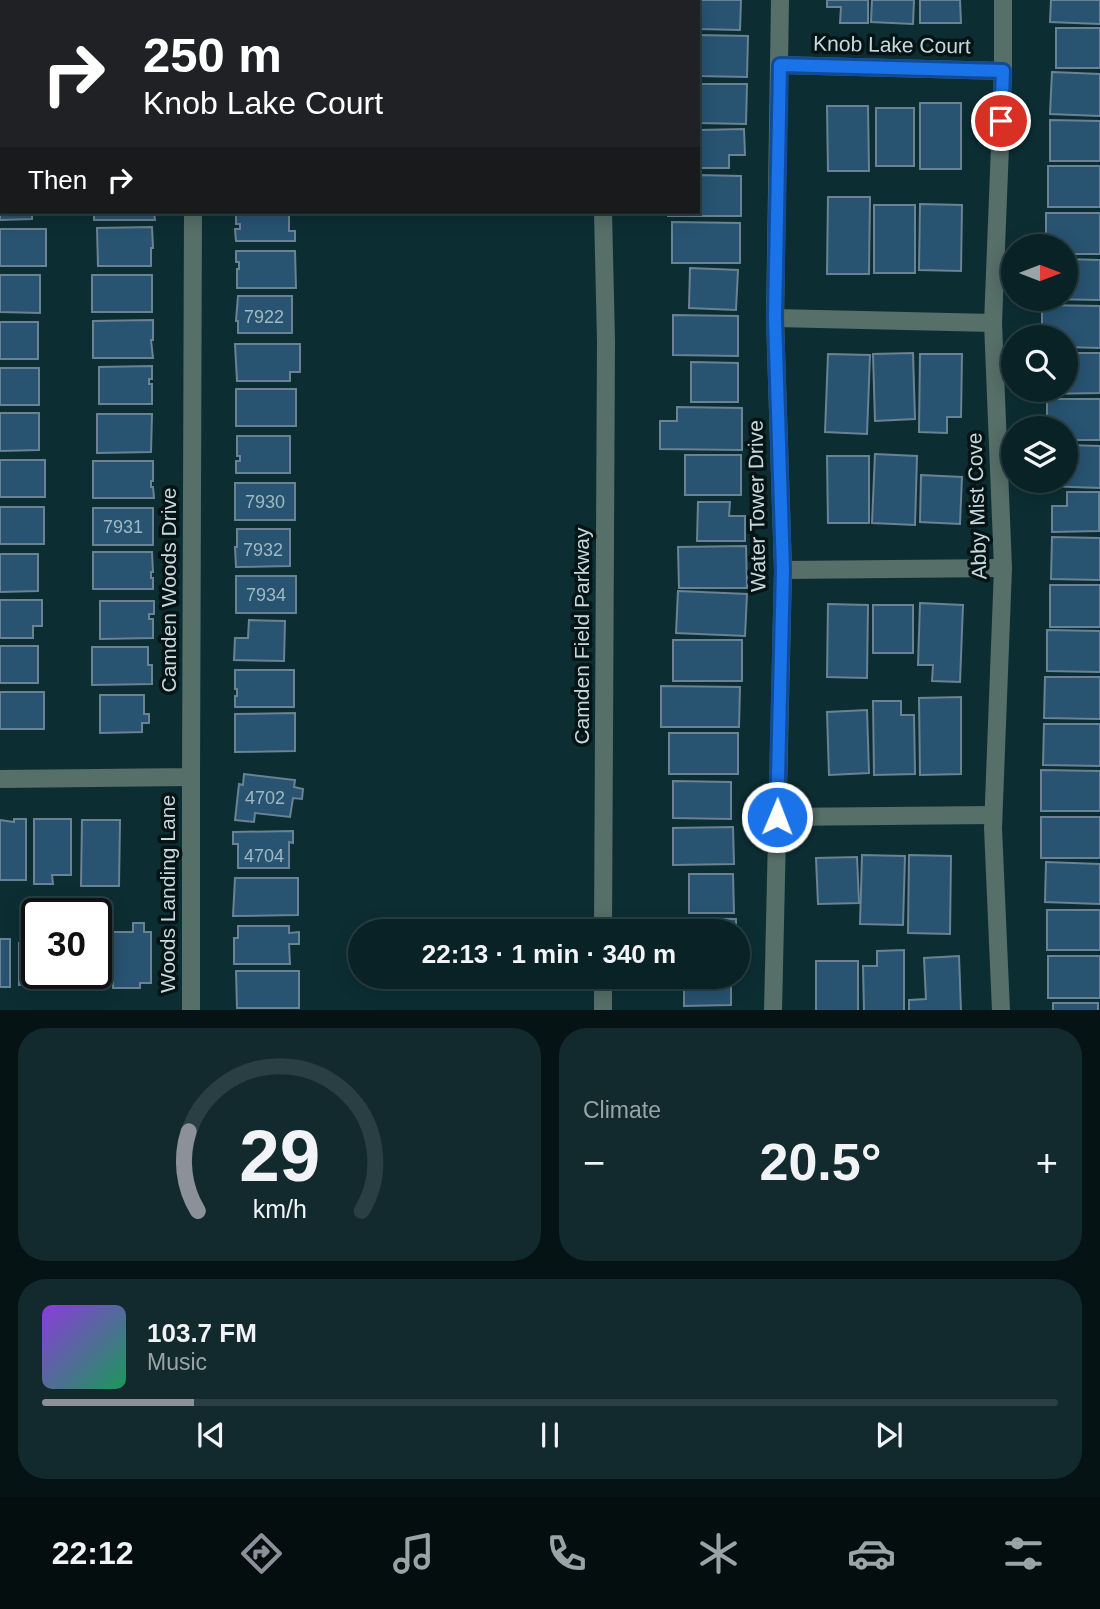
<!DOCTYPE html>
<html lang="en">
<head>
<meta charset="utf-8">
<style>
  :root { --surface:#092226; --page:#122a2e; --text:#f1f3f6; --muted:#99a4a7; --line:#293f43; --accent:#8c9099 }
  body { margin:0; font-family:Arial,sans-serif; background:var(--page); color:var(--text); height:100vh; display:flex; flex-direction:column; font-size:26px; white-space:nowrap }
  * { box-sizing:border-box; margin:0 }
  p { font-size:23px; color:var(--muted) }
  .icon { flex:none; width:38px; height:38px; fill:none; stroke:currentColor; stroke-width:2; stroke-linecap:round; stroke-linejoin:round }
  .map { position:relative; height:1010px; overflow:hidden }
  .side { display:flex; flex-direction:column; gap:18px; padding:18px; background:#051315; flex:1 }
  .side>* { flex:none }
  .top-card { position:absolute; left:0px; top:0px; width:700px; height:214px; box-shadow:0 4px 18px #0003,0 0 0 2px var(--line); background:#202124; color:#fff; overflow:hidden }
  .needle { width:46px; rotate:90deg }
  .buttons { position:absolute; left:1001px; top:234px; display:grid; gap:14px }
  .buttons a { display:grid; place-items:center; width:77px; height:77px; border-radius:50%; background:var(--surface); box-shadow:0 4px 18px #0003,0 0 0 2px var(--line); font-size:35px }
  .speed { position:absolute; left:21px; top:898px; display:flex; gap:14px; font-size:35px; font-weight:700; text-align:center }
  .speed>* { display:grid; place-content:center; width:91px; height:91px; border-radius:50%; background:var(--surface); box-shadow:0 4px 18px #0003,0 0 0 2px var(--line); line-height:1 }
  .speed .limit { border:4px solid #111; border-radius:10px; background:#fff; color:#111 }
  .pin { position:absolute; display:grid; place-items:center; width:60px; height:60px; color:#fff; margin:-30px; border:4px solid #fff; border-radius:50%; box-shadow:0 2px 7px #0007 }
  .me { position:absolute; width:77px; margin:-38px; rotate:1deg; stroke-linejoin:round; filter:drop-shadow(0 0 5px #0008) }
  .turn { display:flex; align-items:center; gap:24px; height:147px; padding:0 28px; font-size:32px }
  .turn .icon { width:91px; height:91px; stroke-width:2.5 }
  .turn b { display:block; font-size:49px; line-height:60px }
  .then { display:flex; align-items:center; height:66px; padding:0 28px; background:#0003; gap:14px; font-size:26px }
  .big { font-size:52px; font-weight:600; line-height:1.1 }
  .side .widget { flex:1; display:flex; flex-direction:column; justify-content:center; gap:10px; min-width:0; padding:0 24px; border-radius:28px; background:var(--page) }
  .side .dial { align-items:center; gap:0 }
  .dial svg { height:182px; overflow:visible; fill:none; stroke:var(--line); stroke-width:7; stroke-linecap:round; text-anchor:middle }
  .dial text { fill:var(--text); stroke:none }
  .song { display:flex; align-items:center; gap:21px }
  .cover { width:84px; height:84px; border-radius:10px; background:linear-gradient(135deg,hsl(270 70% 55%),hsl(150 70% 35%)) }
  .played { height:7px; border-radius:4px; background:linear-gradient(90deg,var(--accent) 15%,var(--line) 15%) }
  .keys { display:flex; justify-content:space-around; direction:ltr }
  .heat { display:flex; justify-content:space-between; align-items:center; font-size:38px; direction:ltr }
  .side .tiles { flex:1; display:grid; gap:18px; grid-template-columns:1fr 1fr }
  .widget:last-child { grid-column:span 2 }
  .trip { position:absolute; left:348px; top:919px; width:402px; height:70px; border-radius:35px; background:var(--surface); box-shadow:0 4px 18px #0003,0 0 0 2px var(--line); font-weight:600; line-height:70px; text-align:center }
  .tabs { display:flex; height:112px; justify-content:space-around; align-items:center; background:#040e0f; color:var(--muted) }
  .tabs .icon { width:49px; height:49px }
  .tabs .current { color:var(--accent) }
  .tabs b { font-size:32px; color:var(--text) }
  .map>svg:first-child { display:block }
  .building { fill:#285371; stroke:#6a8294; stroke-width:2 }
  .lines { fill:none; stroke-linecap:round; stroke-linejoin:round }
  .minor { stroke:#566f68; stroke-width:18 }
  .route-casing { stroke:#114b97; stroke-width:18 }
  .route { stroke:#1a73e8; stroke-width:12 }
  .labels { text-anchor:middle; stroke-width:7; stroke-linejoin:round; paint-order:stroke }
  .number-label { font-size:18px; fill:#9fb8c1 }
  .street-label { font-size:21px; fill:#c7d9dc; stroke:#061416 }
</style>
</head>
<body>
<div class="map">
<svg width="1100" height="1011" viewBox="0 0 1100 1011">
  <rect width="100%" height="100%" fill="#0c2e33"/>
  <g class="building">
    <path d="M682,0H741L740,30L698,29V2H682Z"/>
    <path d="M827,0H868V23H840L841,7H827Z"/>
    <path d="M872,0H914L913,24L871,22Z"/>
    <path d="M920,0H960L961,23H920Z"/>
    <path d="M1051,0H1100V24L1050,22Z"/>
    <rect x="1056" y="28" width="44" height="40"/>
    <path d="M698,35L748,36L747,77L698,76Z"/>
    <path d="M1052,72L1100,74V116L1050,114Z"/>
    <path d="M698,84H747L746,124L698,123Z"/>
    <rect x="920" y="103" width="41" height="66"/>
    <path d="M827,106H868L869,171H828Z"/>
    <rect x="876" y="108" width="38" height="58"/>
    <path d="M1050,120L1100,121V161H1050Z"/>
    <path d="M744,129L745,155H729V168H698V130Z"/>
    <rect x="1048" y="166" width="52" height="41"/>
    <path d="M698,175L741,176V216H668V212H698Z"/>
    <path d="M0,182H2V212H32V219L0,220Z"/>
    <path d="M828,197H870L869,274H827Z"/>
    <path d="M920,204L962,205L961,271L919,270Z"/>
    <rect x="874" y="205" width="41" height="68"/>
    <path d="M94,212H154L155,220H94Z"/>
    <path d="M236,212H289V231H295V241H236L235,229H240V224H236Z"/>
    <path d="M1046,213H1100V254H1066V247H1046Z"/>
    <path d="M672,222L740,223V263H672Z"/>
    <path d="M152,227L153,248H151V266H98L97,228Z"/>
    <rect x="0" y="229" width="46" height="37"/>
    <path d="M236,251H295L296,288H237V269H239V262H236Z"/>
    <path d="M1066,259L1100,260V300L1045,299H1066Z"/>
    <path d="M690,268L738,270L736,310L689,308Z"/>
    <path d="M0,275H40V313L0,312Z"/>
    <rect x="92" y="275" width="60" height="37"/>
    <path d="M238,296H292V333H238V321H236Z"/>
    <path d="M1042,305L1100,306V348L1066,347V338H1042Z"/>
    <path d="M673,315L738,316V356L673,355Z"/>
    <path d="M153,320V340H151L153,358H93V321Z"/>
    <rect x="0" y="322" width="38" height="37"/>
    <path d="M235,344H300V372H290V381H237Z"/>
    <path d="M913,353L915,419L875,421L873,354Z"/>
    <path d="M1066,353H1100V393L1044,394V390H1066Z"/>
    <path d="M828,354L870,355L867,434L825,432Z"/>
    <path d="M920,354H962L961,417H947V433L919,432Z"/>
    <path d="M691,362L738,363V402H691Z"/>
    <path d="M152,366V379H149V384H152V404H99V367Z"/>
    <rect x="0" y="368" width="39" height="37"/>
    <rect x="236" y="389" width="60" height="37"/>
    <path d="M1047,399H1100V440H1066V429H1047Z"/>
    <path d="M677,407L742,408V450L660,449V421H677Z"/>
    <path d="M0,413H39V450L0,451Z"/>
    <path d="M97,414H152L151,452L97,453Z"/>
    <path d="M237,436H290V473H236V461H240V456H237Z"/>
    <path d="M1066,445L1100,446V488L1045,486L1046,481H1066Z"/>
    <path d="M875,454L917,456L915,525L872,523Z"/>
    <rect x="685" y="455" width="56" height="40"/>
    <path d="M827,456H869V523H828Z"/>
    <rect x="0" y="460" width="45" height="37"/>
    <path d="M93,461H153V481H151V487H153L154,498H93Z"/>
    <path d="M921,475L962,477L960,524L920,522Z"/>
    <rect x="235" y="483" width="60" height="37"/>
    <path d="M1067,492H1099V531L1052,532V506H1067Z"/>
    <path d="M698,502H730L729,516H745V541H697Z"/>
    <rect x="0" y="507" width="44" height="37"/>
    <rect x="93" y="508" width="60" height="37"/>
    <path d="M237,529H290V566L236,567L235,547H237Z"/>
    <path d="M1052,537L1100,538V580L1051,579Z"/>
    <path d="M746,546L747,588H679L678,547Z"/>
    <path d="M93,552H152L153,572H151V578H153V589H93Z"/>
    <path d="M0,554H38V591L0,592Z"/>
    <rect x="236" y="576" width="60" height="37"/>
    <rect x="1050" y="585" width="50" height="42"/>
    <path d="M678,591L747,594L745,636L676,633Z"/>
    <path d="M0,600H42V626H33V638H0Z"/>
    <path d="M100,601H154V614H149V619H153V638L100,639Z"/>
    <path d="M920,603L963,605L960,682L932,681L933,665H918Z"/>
    <path d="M828,604L868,605L867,678L827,677Z"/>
    <rect x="873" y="605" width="40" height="48"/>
    <path d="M249,620L285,621L284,661L234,660L235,638H248Z"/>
    <path d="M1047,630L1100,631V672L1047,671Z"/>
    <rect x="673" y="640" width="69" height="41"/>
    <rect x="0" y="646" width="38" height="37"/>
    <path d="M92,647H148V665H152V684L92,685Z"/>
    <path d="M235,670H294V707H235V696H237V689H235Z"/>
    <path d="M1045,677H1100V719L1044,718Z"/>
    <path d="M661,686L740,687L739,727H661Z"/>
    <rect x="0" y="692" width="44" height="37"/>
    <path d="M100,695H144V714H149V723H142V732L100,733Z"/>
    <path d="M961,697V774L920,775L919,698Z"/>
    <path d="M873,701H901V715H914L915,774L874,775Z"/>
    <path d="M867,710L869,773L829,775L827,712Z"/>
    <path d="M295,713V751L235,752V714Z"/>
    <path d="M1044,724H1100V766L1043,765Z"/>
    <rect x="669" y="733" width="69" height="41"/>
    <path d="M1041,770L1100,771V811H1041Z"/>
    <path d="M244,774L295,780L294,787L303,789L302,799L293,798L290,817L255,813L254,822L235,820L239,784L243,785Z"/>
    <path d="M673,781L731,782V819L673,818Z"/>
    <rect x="1041" y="817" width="59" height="41"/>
    <path d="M14,819H26V880H0V820L14,822Z"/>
    <path d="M34,819H71V875H52L53,884H34Z"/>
    <path d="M82,820H120L119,886H81Z"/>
    <path d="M733,827L734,864L673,865V828Z"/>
    <path d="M293,831V843L289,842V868H238V844H233V832Z"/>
    <path d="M862,855L905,856L903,925L860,924Z"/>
    <path d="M909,855L951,856L950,934L908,933Z"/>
    <path d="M857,857L859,903L818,904L816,858Z"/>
    <path d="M1046,862L1100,864V904L1045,902Z"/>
    <path d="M689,874H733L734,913H689Z"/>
    <path d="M235,878H298V915L233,916Z"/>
    <rect x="1047" y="910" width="53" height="40"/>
    <path d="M667,918L736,919V931H667Z"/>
    <path d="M133,923H144V932H151V983H140V988H113V932H133Z"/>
    <path d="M238,926H289V933L299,932V944H289L290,964H234V938H238Z"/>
    <path d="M96,933H103L104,989H66V973H96Z"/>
    <rect x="0" y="939" width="10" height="48"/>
    <path d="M19,943H37V973H57V985H19Z"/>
    <path d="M904,950V1011H864L863,966H877V951Z"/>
    <path d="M959,956L961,1011H909V1000L926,999L924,958Z"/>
    <rect x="1048" y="956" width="52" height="42"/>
    <rect x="816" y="961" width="42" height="50"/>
    <path d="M236,971H299V1008H237Z"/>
    <path d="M684,976H731V1005L684,1006Z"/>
    <rect x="1053" y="1003" width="45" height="8"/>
  </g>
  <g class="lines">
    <g class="minor">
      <path d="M598,0V2"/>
      <path d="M620,2V0"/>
      <path d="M780,65L1003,71"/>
      <path d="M0,90H2"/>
      <path d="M775,318L993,323"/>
      <path d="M783,570L1003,568"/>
      <path d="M191,777V1011"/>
      <path d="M0,779L191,777L193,212"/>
      <path d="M777,817L993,815"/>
      <path d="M603,931L606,341L603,212"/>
      <path d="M603,1011V976"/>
      <path d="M773,1011L783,570L775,318L780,0"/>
      <path d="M1001,1011L993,828L1003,568L993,323L1003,71V0"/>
    </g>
  </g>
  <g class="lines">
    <defs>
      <path id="route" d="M777,817L783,570L775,318L780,65L1003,71L1001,121"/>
    </defs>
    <use href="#route" class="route-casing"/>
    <use href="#route" class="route"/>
  </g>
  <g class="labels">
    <g class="number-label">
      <text x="264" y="323">7922</text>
      <text x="265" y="508">7930</text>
      <text x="123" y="533">7931</text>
      <text x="263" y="556">7932</text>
      <text x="266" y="601">7934</text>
      <text x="265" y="804">4702</text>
      <text x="264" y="862">4704</text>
    </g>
    <g class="street-label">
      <text transform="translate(892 45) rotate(1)" y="7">Knob Lake Court</text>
      <text transform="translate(757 506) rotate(-91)" y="7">Water Tower Drive</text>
      <text transform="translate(977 506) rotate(-92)" y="7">Abby Mist Cove</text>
      <text transform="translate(169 590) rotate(-90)" y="7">Camden Woods Drive</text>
      <text transform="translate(582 636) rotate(-90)" y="7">Camden Field Parkway</text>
      <text transform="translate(168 894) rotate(-90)" y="7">Woods Landing Lane</text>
    </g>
  </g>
</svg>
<div class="buttons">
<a><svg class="needle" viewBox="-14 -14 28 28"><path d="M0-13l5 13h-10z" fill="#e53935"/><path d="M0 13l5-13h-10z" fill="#99a4a7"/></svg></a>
<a><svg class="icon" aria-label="search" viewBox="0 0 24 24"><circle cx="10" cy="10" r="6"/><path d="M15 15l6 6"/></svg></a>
<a><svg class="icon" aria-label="layers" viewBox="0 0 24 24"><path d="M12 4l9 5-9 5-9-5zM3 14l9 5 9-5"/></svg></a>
</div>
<div class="speed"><div class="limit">30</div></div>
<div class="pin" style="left:1001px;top:121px;background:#d93025"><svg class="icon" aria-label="arrive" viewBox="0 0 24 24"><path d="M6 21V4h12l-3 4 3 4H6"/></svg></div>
<svg class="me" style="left:777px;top:817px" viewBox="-20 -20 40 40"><circle r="17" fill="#1a73e8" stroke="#fff" stroke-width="3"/><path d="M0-11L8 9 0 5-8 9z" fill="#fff"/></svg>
<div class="trip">22:13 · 1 min · 340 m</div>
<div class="top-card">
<div class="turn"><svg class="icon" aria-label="right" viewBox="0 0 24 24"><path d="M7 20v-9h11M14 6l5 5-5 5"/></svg><div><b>250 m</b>Knob Lake Court</div></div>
<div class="then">Then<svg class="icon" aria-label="right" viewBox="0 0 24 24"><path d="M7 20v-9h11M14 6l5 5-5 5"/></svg></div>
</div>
</div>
<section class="side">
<div class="tiles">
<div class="widget dial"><svg viewBox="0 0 100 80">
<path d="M14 69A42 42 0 1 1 86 69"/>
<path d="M14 69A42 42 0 0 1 10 34" stroke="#8c9099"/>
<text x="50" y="56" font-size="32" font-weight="700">29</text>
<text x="50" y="72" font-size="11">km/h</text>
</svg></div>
<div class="widget"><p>Climate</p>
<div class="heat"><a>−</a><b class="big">20.5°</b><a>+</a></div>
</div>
<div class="widget">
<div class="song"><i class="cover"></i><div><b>103.7 FM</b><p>Music</p></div></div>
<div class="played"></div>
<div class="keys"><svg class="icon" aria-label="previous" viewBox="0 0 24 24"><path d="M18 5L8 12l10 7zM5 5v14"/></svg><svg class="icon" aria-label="pause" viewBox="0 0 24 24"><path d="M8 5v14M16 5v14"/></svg><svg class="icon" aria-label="next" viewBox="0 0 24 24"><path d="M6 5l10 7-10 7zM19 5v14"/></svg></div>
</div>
</div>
</section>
<nav class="tabs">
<b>22:12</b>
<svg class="icon current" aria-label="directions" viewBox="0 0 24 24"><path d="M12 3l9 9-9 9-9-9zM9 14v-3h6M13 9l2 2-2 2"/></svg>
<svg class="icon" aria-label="music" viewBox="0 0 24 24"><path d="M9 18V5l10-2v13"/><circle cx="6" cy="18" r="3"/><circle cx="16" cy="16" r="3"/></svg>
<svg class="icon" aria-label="phone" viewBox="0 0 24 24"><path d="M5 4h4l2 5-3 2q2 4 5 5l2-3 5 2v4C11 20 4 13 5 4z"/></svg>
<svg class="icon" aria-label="climate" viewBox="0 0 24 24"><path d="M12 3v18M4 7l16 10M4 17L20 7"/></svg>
<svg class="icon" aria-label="car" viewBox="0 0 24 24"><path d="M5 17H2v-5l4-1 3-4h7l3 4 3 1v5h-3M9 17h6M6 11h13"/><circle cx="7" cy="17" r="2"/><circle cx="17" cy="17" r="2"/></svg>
<svg class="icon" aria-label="filters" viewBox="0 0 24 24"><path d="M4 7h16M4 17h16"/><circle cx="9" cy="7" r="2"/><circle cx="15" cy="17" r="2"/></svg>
</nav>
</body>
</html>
